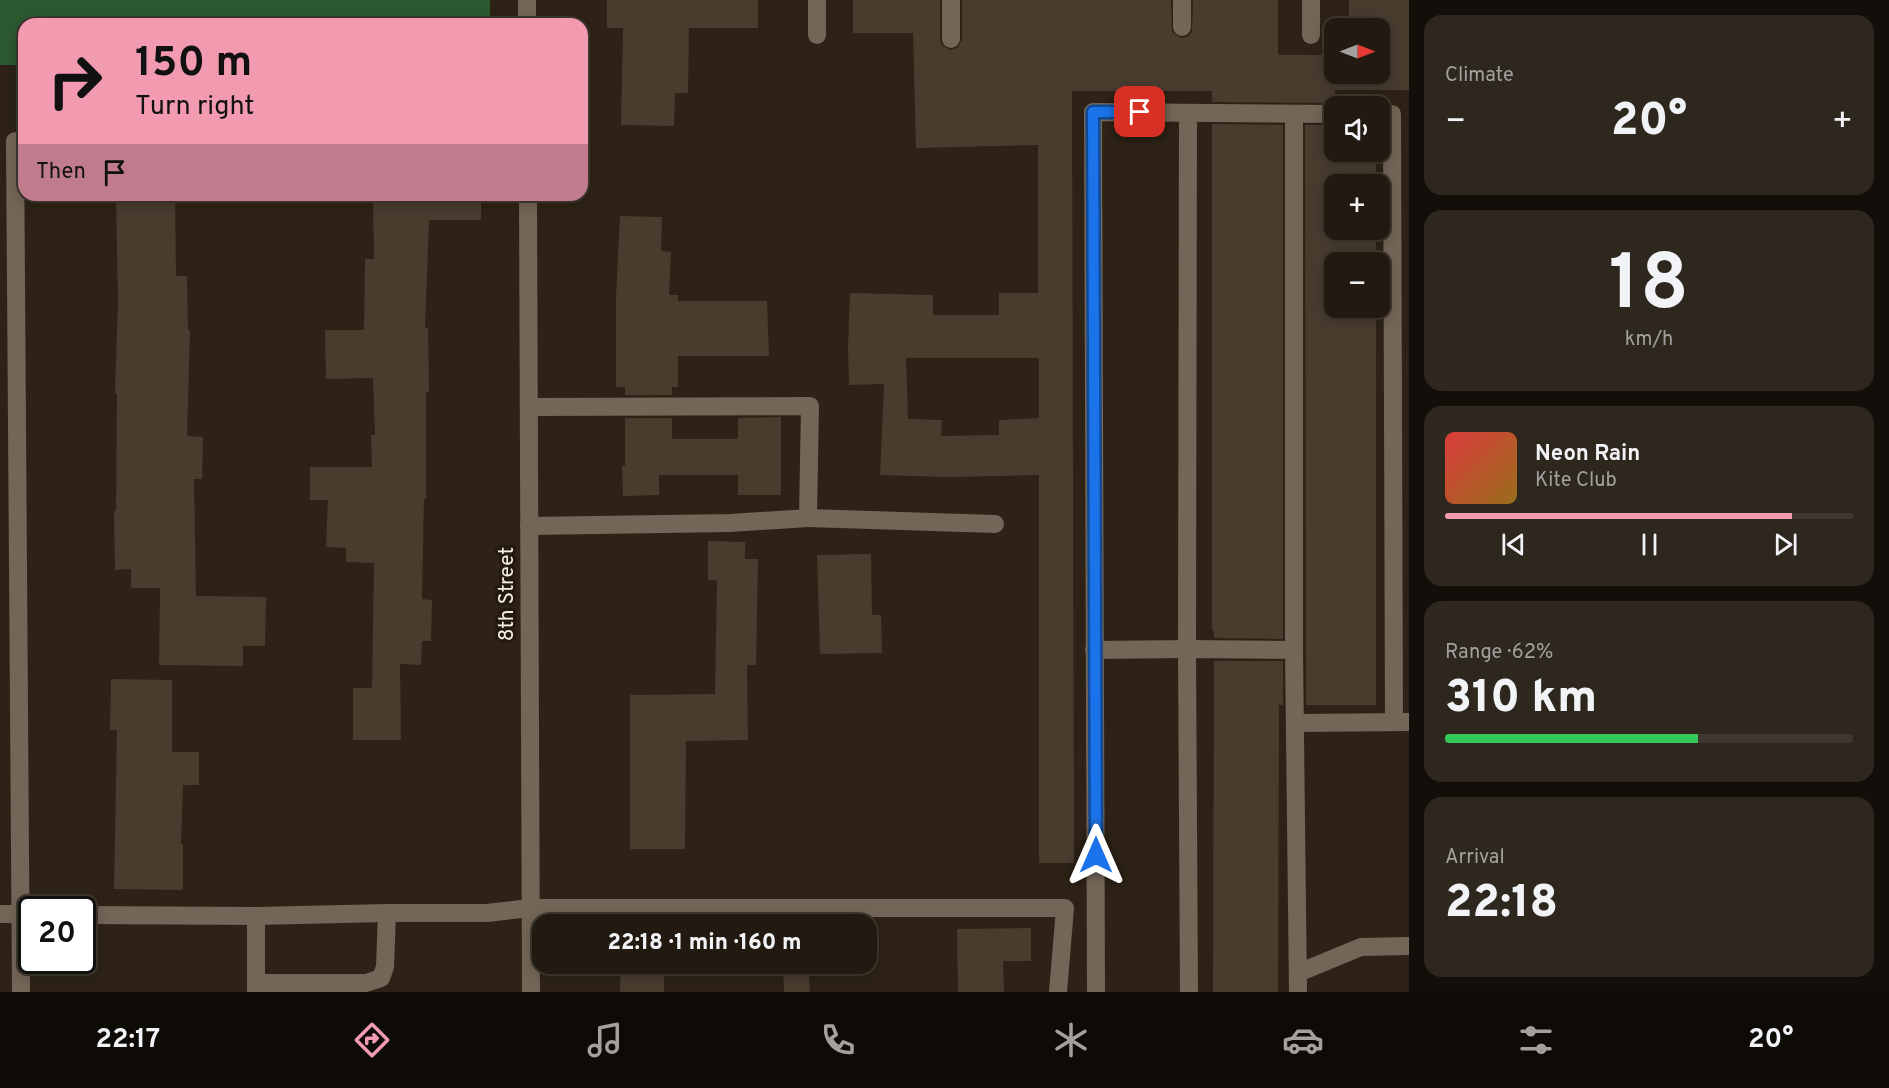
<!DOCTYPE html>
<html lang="en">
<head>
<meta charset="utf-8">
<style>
  :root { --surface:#221a10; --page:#2e271e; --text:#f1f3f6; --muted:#a2a19f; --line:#3f3830; --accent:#f19ab0 }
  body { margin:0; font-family:Overpass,sans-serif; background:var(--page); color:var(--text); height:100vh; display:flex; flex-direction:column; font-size:22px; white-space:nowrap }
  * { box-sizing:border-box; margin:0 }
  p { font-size:20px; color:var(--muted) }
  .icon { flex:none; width:33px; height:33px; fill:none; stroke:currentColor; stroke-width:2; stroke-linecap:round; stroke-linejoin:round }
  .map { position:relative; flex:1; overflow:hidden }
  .panel { display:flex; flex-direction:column; gap:15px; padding:15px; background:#130e09; width:480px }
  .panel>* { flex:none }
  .guide { position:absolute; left:18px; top:18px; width:570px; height:183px; border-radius:18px; box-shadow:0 3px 15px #0003,0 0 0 2px var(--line); background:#f19ab0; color:#111; overflow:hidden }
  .needle { width:39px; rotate:90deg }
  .tools { position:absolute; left:1324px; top:18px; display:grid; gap:12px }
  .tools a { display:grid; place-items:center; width:66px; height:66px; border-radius:12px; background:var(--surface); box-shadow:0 3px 15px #0003,0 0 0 2px var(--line); font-size:30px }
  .speed { position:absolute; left:18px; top:896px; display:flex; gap:12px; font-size:30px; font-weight:700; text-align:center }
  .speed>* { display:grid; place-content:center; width:78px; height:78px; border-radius:50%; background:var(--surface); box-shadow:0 3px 15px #0003,0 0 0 2px var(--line); line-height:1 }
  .speed .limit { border:3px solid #111; border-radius:9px; background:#fff; color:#111 }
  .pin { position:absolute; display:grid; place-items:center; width:51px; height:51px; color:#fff; margin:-26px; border-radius:12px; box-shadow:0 3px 9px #0006 }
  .me { position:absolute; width:66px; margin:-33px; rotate:0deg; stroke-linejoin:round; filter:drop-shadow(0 0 4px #0008) }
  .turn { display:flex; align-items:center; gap:21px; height:126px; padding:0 18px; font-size:27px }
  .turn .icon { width:78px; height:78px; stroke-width:2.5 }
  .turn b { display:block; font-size:42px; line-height:51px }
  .then { display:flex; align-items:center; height:57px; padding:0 18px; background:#0003; gap:12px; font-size:22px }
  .big { font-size:45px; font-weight:800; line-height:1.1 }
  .panel .widget { flex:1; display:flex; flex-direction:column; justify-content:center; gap:9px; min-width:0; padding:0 21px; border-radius:18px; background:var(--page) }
  .panel .dial { align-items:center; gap:0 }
  .dial b { font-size:78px; line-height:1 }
  .song { display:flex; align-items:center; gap:18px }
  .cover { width:72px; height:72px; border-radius:9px; background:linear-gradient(135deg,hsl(0 70% 55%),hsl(40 70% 35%)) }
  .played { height:6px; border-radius:3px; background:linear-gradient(90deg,var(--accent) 85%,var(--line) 85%) }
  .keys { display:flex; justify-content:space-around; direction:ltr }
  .heat { display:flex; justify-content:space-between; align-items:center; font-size:33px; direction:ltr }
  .charge { height:9px; border-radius:4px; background:linear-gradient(90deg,#34c759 62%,var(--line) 0) }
  .trip { position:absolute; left:532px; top:914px; width:345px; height:60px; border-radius:18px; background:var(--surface); box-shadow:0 3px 15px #0003,0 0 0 2px var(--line); font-weight:800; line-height:60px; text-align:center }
  .dock { display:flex; height:96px; justify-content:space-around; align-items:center; background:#0e0a06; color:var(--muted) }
  .dock .icon { width:42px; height:42px }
  .dock .selected { color:var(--accent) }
  .dock b { font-size:27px; color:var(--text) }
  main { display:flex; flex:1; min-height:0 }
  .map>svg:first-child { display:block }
  .green { fill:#2c5930 }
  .building { fill:#483c2f; fill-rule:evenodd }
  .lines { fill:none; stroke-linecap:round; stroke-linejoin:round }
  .minor { stroke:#736557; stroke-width:18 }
  .route-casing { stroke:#114b97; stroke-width:15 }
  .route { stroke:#1a73e8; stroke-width:10 }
  .labels { text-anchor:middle; stroke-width:6; stroke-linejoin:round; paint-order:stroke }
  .street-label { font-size:21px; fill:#f7efe7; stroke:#23180c }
</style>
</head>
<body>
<main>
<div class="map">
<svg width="1409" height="992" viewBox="0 0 1409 992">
  <rect width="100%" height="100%" fill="#2d2215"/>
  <path class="green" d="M0,0H490V24H24V65H0Z"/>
  <g class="building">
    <path d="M607,0H758V28H689L688,93H675L674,126L621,125L623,28H607Z"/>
    <path d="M853,0H940V40L942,45L950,50L957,48L962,40V0H1171L1172,32L1181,38L1187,37L1192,32L1193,0H1278V55H1335V74H1380V28H1349V0H1409V90H1335V103L1212,102V91H1072L1074,863H1039V475L948,477L880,475L884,384L849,385L848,346L850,293L933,295V315H999V293H1038V145L916,148L913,33H853ZM906,358H1039V418L999,420V435L941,436L942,420L908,419Z"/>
    <path d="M1212,124L1283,125V639L1214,638V631H1212Z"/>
    <path d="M1305,125H1335V152H1376V184H1335V230H1376V262H1335V308H1376V705H1306Z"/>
    <path d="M116,195H175L176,276H187L188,330H190L187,436L203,437L202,479H194L196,596L266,597L265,646H243V666L159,665L160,588H131V569L115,570L114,511H116L117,393H115L118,302Z"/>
    <path d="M373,195H481V220H429L425,328H428L429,392H426V499H424L422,599L432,600L431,641H422L421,665L400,664L401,740H353V688H372L374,563L346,562V548L326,547L328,500H310V467H372L371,435H375L373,378L326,379L325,330H364L365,259H374Z"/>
    <path d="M620,216L662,217L661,251L671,252L669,295H678V301H767L769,356H678V387H672V395H625V387H616V295Z"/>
    <path d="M781,417V495H738V475H659V495L623,496L622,466H625V418H672V439H738V418Z"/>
    <path d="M708,541L745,542V559H758L756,665H747L748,740L686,741L685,849H630V695L715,694L717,580H708Z"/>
    <path d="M871,554L872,615H881L882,653L820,654L817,555Z"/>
    <path d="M1214,661H1283V705H1279L1278,992H1213Z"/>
    <path d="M111,679L172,680V752H199V785H183L181,844H183V890L114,889L117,730H110Z"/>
    <path d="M1031,928V961H1003L1004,992H958L957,929Z"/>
    <path d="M621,963H664V992H620Z"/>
    <path d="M783,963H808L810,992H784Z"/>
  </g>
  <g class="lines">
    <g class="minor">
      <path d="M527,0V24"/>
      <path d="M817,0V35"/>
      <path d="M951,0V39"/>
      <path d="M1182,0V27"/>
      <path d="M1311,35V0"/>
      <path d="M1294,114V650"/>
      <path d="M1392,114L1394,722"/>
      <path d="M15,141L21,992"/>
      <path d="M528,195L531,992"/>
      <path d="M529,407L810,406L808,518L730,523L529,526"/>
      <path d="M808,518L995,524"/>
      <path d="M1094,650L1187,649L1188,113"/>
      <path d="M1296,723L1409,722"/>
      <path d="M0,914H31"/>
      <path d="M82,915L256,916L387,913H487L530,908H1065L1058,992"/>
      <path d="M256,916V983"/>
      <path d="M1298,973L1361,947L1409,946"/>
      <path d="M256,992V983H366L381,978L385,967L387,913"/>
      <path d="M1096,992L1093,112L1335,114"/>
      <path d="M1189,992L1187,649L1294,650L1298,992"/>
    </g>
  </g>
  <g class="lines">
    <defs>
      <path id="route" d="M1096,855L1093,112H1140"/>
    </defs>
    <use href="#route" class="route-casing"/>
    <use href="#route" class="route"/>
  </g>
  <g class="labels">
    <g class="street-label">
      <text transform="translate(506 594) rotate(-90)" y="7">8th Street</text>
    </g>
  </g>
</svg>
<div class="tools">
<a><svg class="needle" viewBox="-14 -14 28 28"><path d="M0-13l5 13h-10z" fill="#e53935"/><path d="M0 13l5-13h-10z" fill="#a2a19f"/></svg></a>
<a><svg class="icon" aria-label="sound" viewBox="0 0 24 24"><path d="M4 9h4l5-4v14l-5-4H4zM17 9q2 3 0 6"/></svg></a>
<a>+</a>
<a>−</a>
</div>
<div class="speed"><div class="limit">20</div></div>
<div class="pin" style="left:1140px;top:112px;background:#d93025"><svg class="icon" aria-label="arrive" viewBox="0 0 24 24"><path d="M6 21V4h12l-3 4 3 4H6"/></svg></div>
<svg class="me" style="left:1096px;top:855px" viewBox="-20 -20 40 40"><path d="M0-17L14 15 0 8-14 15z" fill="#1a73e8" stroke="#fff" stroke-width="4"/></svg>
<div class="trip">22:18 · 1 min · 160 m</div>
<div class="guide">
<div class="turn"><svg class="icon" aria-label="right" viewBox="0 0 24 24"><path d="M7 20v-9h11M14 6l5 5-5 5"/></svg><div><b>150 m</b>Turn right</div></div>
<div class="then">Then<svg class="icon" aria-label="arrive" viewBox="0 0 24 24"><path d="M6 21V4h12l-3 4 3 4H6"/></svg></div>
</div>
</div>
<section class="panel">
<div class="widget"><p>Climate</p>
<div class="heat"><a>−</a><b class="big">20°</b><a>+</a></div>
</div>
<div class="widget dial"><b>18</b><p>km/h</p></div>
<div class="widget">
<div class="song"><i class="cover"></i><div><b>Neon Rain</b><p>Kite Club</p></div></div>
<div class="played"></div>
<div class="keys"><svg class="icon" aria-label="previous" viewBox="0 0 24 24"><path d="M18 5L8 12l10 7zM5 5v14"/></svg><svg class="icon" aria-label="pause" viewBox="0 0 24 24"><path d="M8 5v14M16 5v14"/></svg><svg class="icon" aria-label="next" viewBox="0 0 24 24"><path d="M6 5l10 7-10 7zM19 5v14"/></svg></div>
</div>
<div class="widget"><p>Range · 62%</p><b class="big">310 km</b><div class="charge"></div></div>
<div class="widget"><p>Arrival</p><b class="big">22:18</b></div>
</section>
</main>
<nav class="dock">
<b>22:17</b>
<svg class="icon selected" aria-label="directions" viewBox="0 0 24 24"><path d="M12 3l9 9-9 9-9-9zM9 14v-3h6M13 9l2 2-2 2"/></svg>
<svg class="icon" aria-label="music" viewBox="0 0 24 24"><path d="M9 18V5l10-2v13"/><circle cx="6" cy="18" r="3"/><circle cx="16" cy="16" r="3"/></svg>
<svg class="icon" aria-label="phone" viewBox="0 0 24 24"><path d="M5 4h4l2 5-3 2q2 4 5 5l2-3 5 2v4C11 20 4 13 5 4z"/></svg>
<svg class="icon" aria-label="climate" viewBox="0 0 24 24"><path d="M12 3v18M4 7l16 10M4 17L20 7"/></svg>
<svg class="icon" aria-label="car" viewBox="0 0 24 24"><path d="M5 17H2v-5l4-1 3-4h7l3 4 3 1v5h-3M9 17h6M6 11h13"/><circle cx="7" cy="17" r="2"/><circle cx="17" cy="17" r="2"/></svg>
<svg class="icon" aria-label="filters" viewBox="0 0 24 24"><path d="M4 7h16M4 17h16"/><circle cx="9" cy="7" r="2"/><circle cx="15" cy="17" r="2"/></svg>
<b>20°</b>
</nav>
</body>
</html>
